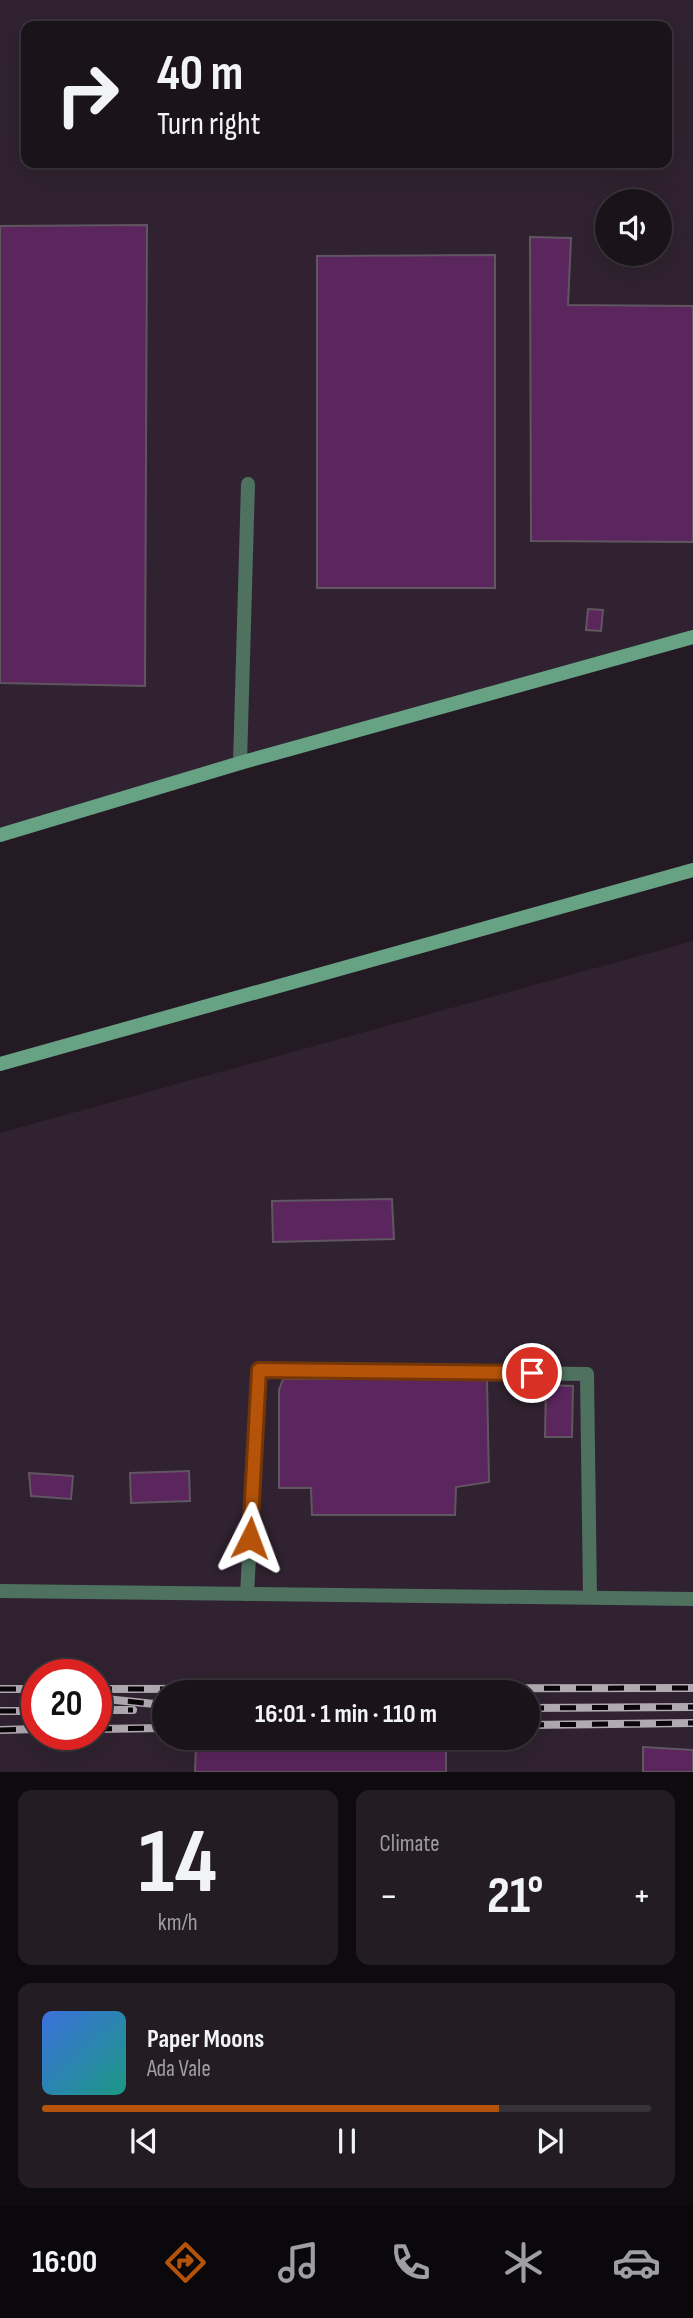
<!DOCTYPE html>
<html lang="en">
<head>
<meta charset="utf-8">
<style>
  :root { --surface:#1a141a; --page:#231d23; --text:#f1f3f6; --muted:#9f9ea2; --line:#383339; --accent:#b45309 }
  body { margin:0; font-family:"Sofia Sans Condensed",sans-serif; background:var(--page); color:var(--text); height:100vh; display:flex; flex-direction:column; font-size:26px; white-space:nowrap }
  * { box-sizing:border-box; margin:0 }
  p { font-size:23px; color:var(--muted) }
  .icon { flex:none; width:38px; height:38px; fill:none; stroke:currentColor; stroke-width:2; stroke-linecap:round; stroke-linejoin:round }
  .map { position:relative; height:1772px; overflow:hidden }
  .side { display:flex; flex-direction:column; gap:18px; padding:18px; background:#0e0b0e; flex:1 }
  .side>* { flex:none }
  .top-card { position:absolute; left:21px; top:21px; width:651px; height:147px; border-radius:14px; box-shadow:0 7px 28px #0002,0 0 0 2px var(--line); background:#1a141a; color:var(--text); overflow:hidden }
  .buttons { position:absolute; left:595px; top:189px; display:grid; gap:14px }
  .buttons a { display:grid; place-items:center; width:77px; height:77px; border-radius:50%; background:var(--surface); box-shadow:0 7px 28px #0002,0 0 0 2px var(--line); font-size:35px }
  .speed { position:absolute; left:21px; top:1659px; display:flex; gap:14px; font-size:35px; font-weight:700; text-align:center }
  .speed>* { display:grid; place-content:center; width:91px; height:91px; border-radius:50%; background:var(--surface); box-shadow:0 7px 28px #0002,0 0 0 2px var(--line); line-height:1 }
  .speed .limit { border:10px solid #d22; background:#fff; color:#111 }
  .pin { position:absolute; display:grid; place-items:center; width:60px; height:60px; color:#fff; margin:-30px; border:4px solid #fff; border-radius:50%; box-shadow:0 2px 7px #0007 }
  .me { position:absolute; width:77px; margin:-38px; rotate:3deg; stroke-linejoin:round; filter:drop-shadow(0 0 5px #0008) }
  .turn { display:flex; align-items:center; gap:24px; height:147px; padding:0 21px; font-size:32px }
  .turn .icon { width:91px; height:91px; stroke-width:2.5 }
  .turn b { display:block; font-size:49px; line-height:60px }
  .big { font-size:52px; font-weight:700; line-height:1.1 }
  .side .widget { flex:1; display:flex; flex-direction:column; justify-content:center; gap:10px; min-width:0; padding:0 24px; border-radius:14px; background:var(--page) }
  .side .dial { align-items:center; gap:0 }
  .dial b { font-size:91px; line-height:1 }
  .song { display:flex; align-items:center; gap:21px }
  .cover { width:84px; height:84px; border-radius:10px; background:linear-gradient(135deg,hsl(220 70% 55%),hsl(170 70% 35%)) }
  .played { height:7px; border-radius:4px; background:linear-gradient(90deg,var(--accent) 75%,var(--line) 75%) }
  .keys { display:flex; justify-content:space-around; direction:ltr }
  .heat { display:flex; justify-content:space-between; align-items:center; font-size:38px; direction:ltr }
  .side .tiles { flex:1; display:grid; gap:18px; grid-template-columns:1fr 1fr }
  .widget:last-child { grid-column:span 2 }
  .trip { position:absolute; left:152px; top:1680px; width:388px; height:70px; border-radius:35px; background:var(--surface); box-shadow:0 7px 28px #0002,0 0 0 2px var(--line); font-weight:700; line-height:70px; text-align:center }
  .menu { display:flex; height:112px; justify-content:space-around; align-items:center; background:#0a080a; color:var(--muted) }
  .menu .icon { width:49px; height:49px }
  .menu .active { color:var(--accent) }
  .menu b { font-size:32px; color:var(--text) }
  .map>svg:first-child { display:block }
  .built { fill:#302230; fill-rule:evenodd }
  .building { fill:#5b255e; stroke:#605660; stroke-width:2 }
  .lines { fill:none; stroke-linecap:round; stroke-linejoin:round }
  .lane { stroke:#4e725f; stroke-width:14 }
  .secondary { stroke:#68a285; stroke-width:14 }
  .rail-casing { stroke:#b2aab2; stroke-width:8 }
  .rail { stroke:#0a060a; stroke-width:5; stroke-dasharray:16; stroke-linecap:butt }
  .route-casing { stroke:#753606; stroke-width:18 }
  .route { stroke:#b45309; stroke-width:12 }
</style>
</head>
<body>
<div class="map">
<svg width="693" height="1772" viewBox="0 0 693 1772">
  <rect width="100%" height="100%" fill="#231a23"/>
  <g class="built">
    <path d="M0,0H693V637L0,830ZM26,26H667V163H26ZM607,201H660V254H607Z"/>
    <path d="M693,941V1772H0V1133ZM37,1675H96V1734H37ZM164,1692H528V1738H164Z"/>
  </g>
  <g class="building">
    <path d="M147,225L145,686L0,683V226Z"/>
    <path d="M530,237L571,238L568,305L693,306V542L531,541Z"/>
    <path d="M495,255V588H317V256Z"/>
    <path d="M588,609L603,610L601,631L586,630Z"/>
    <path d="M392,1199L394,1239L273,1242L272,1201Z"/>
    <path d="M283,1379H487L489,1482L456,1487L455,1515H312L311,1488H279V1390Z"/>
    <path d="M546,1385L573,1386L572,1437H545Z"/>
    <path d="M189,1471L190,1501L131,1503L130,1473Z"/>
    <path d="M29,1473L73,1476L71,1499L31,1496Z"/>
    <path d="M196,1744L446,1745V1772H195Z"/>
    <path d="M643,1747L693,1750V1772H643Z"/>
  </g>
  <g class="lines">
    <g class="lane">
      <path d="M240,763L248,484"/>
      <path d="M0,1591L693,1599"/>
      <path d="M247,1594L259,1370L587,1374L590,1597"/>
    </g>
    <g class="secondary">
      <path d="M0,835L240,763L693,637"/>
      <path d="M0,1064L693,870"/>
    </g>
    <defs>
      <g id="rail">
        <path d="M0,1689H37"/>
        <path d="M96,1689L693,1688"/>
        <path d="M96,1698L164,1705"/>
        <path d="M528,1708L693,1707"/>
        <path d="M96,1710H133"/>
        <path d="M0,1711H37"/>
        <path d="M528,1725L693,1723"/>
        <path d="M96,1729L164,1728"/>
        <path d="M0,1730L37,1729"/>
      </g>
    </defs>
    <use href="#rail" class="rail-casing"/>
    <use href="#rail" class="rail"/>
  </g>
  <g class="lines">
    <defs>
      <path id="route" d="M250,1538L259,1370L532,1373"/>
    </defs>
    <use href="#route" class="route-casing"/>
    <use href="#route" class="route"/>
  </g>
</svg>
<div class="buttons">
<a><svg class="icon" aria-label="sound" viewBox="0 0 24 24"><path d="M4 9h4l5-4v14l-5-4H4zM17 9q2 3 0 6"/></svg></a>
</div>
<div class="speed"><div class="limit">20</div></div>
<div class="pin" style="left:532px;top:1373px;background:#d93025"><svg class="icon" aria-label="arrive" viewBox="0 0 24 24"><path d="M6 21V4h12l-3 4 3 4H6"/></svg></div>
<svg class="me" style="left:250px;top:1538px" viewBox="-20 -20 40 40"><path d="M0-17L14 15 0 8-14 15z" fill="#b45309" stroke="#fff" stroke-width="4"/></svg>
<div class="trip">16:01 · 1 min · 110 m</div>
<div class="top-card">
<div class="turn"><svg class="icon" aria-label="right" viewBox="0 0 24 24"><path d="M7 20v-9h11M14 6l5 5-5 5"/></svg><div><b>40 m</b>Turn right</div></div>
</div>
</div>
<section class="side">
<div class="tiles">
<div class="widget dial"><b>14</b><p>km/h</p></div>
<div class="widget"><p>Climate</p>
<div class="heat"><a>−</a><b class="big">21°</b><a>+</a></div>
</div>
<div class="widget">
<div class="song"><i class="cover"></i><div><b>Paper Moons</b><p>Ada Vale</p></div></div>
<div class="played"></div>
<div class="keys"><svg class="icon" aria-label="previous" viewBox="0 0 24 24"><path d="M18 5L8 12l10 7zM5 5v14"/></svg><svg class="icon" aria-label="pause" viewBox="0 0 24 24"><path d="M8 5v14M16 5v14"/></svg><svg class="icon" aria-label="next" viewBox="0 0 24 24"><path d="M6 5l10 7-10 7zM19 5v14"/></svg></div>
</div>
</div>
</section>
<nav class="menu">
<b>16:00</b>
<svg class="icon active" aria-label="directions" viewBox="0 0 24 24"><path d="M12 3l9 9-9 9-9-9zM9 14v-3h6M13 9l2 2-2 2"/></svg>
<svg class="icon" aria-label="music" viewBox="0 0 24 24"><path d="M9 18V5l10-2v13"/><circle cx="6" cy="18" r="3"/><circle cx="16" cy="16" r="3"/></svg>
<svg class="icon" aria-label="phone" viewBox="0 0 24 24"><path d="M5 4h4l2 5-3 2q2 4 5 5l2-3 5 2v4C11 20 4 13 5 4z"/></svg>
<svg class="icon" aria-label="climate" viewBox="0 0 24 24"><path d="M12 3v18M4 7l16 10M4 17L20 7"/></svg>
<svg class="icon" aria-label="car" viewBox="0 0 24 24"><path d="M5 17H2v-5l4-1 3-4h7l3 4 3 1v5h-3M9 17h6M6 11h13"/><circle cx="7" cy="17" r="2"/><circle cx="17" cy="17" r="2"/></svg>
</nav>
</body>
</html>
